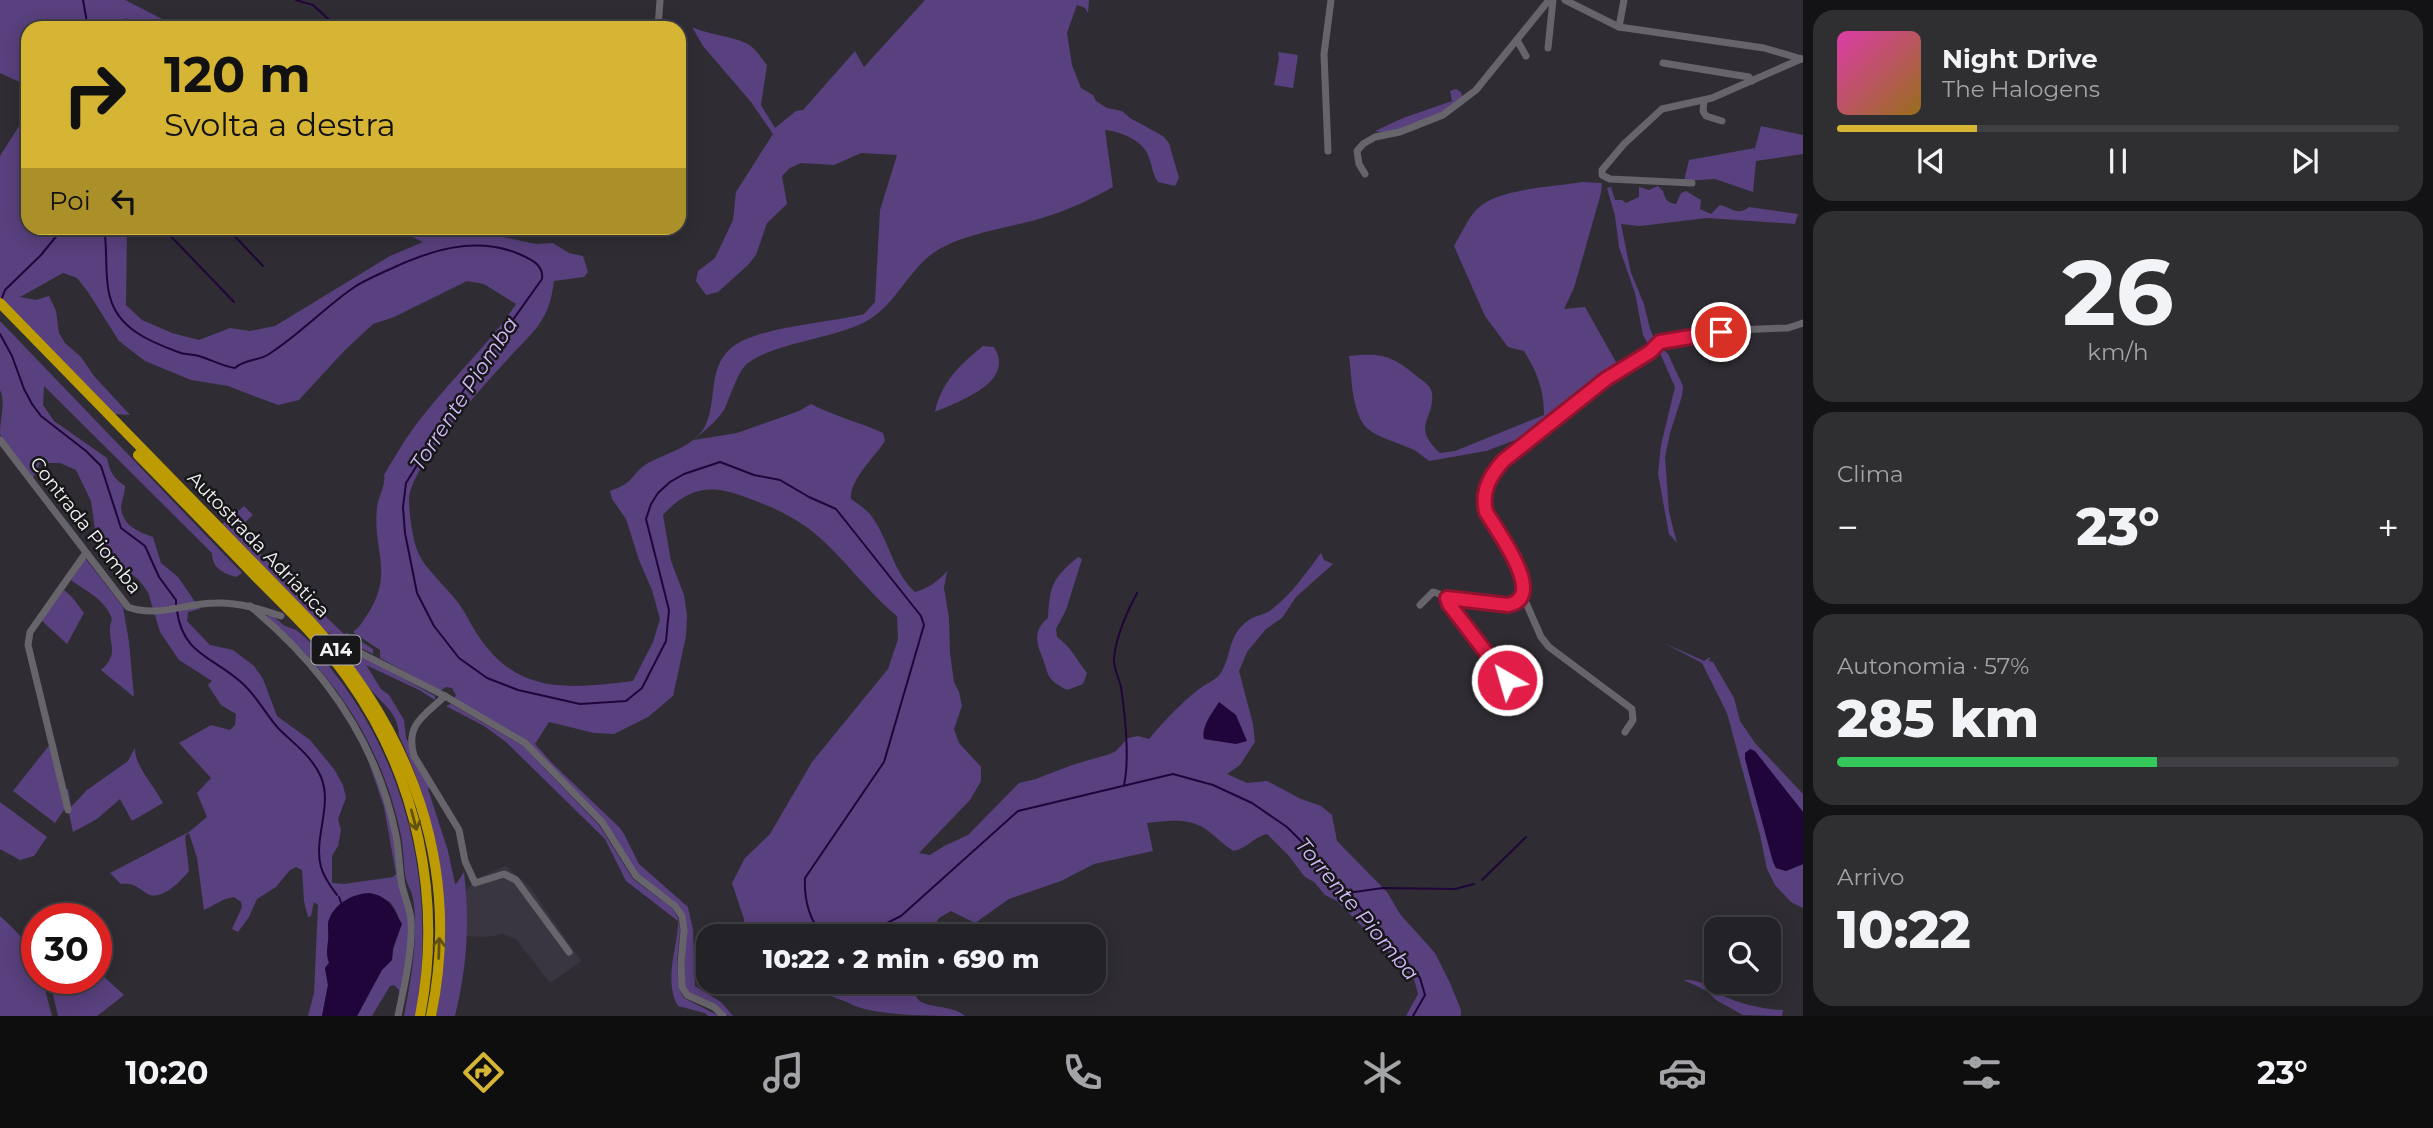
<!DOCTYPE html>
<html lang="it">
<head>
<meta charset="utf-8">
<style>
  :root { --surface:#232226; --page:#2f2f32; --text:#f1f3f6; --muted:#a3a4a7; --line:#403f43; --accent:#d6b534 }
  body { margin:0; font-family:Montserrat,sans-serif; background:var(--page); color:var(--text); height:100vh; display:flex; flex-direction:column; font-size:26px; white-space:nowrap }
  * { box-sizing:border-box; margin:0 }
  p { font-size:23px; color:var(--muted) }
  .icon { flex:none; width:38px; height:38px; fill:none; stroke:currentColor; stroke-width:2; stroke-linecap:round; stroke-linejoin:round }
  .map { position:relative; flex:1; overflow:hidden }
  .sheet { display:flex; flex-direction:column; gap:10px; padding:10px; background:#131315; width:630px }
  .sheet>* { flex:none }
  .top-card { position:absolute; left:21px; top:21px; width:665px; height:214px; border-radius:21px; box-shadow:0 4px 18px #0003,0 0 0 2px var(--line); background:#d6b534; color:#111; overflow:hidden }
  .buttons { position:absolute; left:1704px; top:917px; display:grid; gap:14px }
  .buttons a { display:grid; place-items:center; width:77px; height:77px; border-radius:14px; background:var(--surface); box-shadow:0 4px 18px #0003,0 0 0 2px var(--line); font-size:35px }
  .speed { position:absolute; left:21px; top:903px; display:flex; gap:14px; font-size:35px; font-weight:700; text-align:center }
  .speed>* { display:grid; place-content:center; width:91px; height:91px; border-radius:50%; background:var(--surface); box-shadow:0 4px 18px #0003,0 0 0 2px var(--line); line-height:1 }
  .speed .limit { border:10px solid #d22; background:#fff; color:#111 }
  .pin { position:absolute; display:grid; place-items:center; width:60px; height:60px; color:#fff; margin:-30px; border:4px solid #fff; border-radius:50%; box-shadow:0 2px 7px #0007 }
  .me { position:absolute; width:77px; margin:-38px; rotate:322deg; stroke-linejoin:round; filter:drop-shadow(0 0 5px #0008) }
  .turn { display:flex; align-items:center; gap:24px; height:147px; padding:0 28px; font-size:32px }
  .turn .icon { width:91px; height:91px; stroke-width:2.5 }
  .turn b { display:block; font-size:49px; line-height:60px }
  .then { display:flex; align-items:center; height:66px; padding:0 28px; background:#0003; gap:14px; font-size:26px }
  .big { font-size:52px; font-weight:800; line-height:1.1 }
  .sheet .widget { flex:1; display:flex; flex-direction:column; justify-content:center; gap:10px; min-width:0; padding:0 24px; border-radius:21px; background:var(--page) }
  .sheet .dial { align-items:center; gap:0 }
  .dial b { font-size:91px; line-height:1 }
  .song { display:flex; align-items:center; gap:21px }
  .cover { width:84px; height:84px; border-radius:10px; background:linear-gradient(135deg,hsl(320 70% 55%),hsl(40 70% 35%)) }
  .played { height:7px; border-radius:4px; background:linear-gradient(90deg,var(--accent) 25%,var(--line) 25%) }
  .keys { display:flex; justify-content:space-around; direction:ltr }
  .heat { display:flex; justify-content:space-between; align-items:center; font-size:38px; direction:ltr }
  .charge { height:10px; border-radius:5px; background:linear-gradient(90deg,#34c759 57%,var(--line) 0) }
  .trip { position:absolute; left:696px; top:924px; width:410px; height:70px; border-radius:21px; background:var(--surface); box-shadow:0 4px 18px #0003,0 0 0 2px var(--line); font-weight:800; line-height:70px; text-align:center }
  .dock { display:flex; height:112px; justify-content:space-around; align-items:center; background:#0e0e0f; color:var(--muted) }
  .dock .icon { width:49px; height:49px }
  .dock .on { color:var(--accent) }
  .dock b { font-size:32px; color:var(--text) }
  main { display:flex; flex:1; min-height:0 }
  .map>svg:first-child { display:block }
  .built { fill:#3a3641 }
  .green { fill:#59407e; fill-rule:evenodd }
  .water { fill:#20053b }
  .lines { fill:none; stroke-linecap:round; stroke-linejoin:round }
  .stream { stroke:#20053b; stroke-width:2 }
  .minor { stroke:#67656b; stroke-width:7 }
  .highway { stroke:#bc9b03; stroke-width:10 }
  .oneway { stroke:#61520f }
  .route-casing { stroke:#92132f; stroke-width:18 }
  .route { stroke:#e11d48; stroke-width:12 }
  .labels { text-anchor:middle; stroke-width:5; stroke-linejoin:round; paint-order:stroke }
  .shield { fill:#171618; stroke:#b1b0b3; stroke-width:2 }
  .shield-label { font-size:18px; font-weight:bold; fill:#f3f2f5 }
  .street-label { font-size:19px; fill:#f3f2f5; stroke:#171618 }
  .water-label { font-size:21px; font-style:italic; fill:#d2bbfa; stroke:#171618 }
</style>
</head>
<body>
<main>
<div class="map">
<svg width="1803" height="1016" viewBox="0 0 1803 1016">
  <rect width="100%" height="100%" fill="#2f2d33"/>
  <path class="built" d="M506,866L530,887L581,961L550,983L516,939L503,934L487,937L467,936L466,891L476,879Z"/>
  <g class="green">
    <path d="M0,0H125L180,28H149L126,18L118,28H28V86L0,73Z"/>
    <path d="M925,0H1089L1088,13L1085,8L1077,5L1067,33L1072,65L1081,88L1093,95L1096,101L1107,108L1122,111L1130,118L1163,136L1169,143L1179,178L1175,186L1158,182C1152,173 1152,164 1148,155C1142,140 1119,131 1105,130L1113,187C1091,199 1069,210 1045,217C1011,228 975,231 943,247C909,264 897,307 863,323C830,339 775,343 748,363C738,370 730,398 724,410C716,422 705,430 694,440L737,433L799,411L811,404C834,416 859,422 883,433L885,441C875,457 849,480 851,499C857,503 864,508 869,513C889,537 891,570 915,592C929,588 937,582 947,571L944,588L949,618L950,653L954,682L959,692L962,706L954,729L959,743L981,767V781L970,800L919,853L930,855L944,846L968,835L1019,783L1036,779L1072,765L1110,754L1116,751L1128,738L1138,736L1149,739C1164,721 1180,704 1199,689C1205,684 1216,680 1220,674C1231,658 1228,638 1243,625C1254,614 1261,617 1271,610C1291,595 1306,573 1321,553L1324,560L1333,564L1296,597L1282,618L1266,629L1247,652L1239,671L1253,724L1255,742L1240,765L1227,774L1247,783L1267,781L1301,799L1321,806L1332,815L1337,841L1387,892L1400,914L1435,953L1450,983L1461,1010V1016H1406L1418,994L1414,979L1337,901L1325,895L1314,882L1305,877L1288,855L1267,834C1255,836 1249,847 1234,851C1223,845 1217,837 1207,830C1189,817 1168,821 1147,823L1153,851L1094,864L1061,881L1009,899L975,923L951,911L939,918L927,936H742L744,919L732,883L745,858L770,834L812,762L888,669L898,639L897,616C865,590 841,553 808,528C788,514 768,505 745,497C710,484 689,487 663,515L671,561L684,595L687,616L686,636L673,696L648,717L614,734L594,733L549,722L535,744L553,764L619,827L624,834L639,864L688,907L693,930L695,986L721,1002L733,1016C715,1016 696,999 684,987V916L638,875L614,835L526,742L454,699L456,695L452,688L446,687L440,691L380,658V650L353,632C359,628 363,621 367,615C395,573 372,549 377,508C378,496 386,487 384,475C397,453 409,432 426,412C455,375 490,343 516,304L484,284L467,281L394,317L373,324L345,350L299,400L278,405L228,386L191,380L145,361L119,341L88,292L77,278L63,273L20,297L36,300L49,296L56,311L59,333L65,343L81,357L94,376L130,415L114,414L0,298V156L28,112V228H127L126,305L142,320L172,333L199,340L230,328L250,331L275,326L390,256L423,242L393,228H460L536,244L553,243L569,253L583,256L588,272L584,277L554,281C549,323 533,331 506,361C482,387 411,466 409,499C409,513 412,534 416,547C423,571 454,591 466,615C507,693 554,691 633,681L653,642L660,619L652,590L639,560L626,519L612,499L610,491C615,489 621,487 625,484C633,479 637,470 645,465C664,453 697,447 706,424C717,399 708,369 730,349C753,327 830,323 864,314L875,302L880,210L897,155L861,153L834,165L801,163L790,168L782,176L787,204L767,223L756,255L748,265L718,292L706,295L696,281L698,271L715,258L733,220L736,192L773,134L751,102L703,46L692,27C708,35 741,37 752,47C758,52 762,59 767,65L761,105L775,128L796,111L803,110L855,51L864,67ZM1219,703L1244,734L1246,740L1203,733Z"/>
    <path d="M1278,52L1298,55L1293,88L1274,85L1279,58Z"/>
    <path d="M1456,89L1461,92L1463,99C1445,114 1399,138 1375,131L1403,118L1452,101L1450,91Z"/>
    <path d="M1761,126L1803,135V154L1756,161L1753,192L1715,179L1684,181L1689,160L1755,148Z"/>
    <path d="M1582,182L1602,183L1601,193L1574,288L1564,309L1585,307L1616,362L1631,360L1539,431L1486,451L1429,461C1425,458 1420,454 1416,451C1402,443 1370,437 1362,422C1351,402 1352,377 1349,356C1383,352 1393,356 1419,378C1424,382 1432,386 1432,394C1435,419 1410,426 1440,453L1455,451L1544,415C1544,389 1537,372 1524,351L1508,347L1485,316L1454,246C1461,234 1468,218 1477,209C1498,188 1554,187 1582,182Z"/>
    <path d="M1658,186L1663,191C1665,199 1667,203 1676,204L1681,193L1686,191L1701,200L1700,209L1711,214L1720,205C1732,208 1738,216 1749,207L1798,214L1795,224L1707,218L1640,226L1621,224L1631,273L1644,304L1650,329L1656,342L1668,354L1683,386L1682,396L1670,433L1665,457L1669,512L1677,543L1669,534L1658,474L1661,445L1675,387L1660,353L1649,346L1643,335L1635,293L1619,247L1615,216L1607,188L1611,187L1615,200H1622L1626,203L1639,197V187L1649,190Z"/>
    <path d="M0,321L242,573L236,577C223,573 212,568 212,553L44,386L43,405L54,421L107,458C110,472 113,478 125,486C125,494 121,501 121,508C123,526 139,532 153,537L161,563L178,577L200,609L188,612L187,621L210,645L233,650L254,666L263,679L277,716L310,740L334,769L343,785L346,798L338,819L341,830L338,846L332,856V883L344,884L393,877L396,874L384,807L358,731L381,782L406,899L410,938L399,995V990L394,985L390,986L372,1016H357L382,969L392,960C393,934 411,928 389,901L337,908L328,922L329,963L325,968L328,985L322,1016H308L314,993L318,905L314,902L311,916L308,917L304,901L302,870L296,867L290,870L276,887L257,899L249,917L238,932L232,929L242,907L241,902L234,897L225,899L204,910L197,858L189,833L185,836L189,871C181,881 160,903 146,893C137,887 134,883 121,884L110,873L189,832L207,817L197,793L211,778L179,743L211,725L230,730L235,725L236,714L221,705L208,685L212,681L179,660L160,632L148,592L139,580L103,552L97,543L91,501L76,470L60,463H40L33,478C25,468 2,444 0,433C0,418 6,403 0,390Z"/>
    <path d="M983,346L994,347C1016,382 960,401 935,412C941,382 960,365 983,346Z"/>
    <path d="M244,506L253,515L241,526L254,540L251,545L344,634L347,633L373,649V654L324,631L222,524Z"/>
    <path d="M1078,557L1082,559L1066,610L1056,629L1057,637C1071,647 1076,659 1087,673L1083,684L1067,690C1045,679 1049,674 1041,654C1035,639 1035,629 1048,618C1050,585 1052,579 1078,557Z"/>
    <path d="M85,558L123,607L129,642L134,697L101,670C123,651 104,641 112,619C105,599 87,592 71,580Z"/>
    <path d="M64,590L72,597L84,613L67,644L41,620Z"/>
    <path d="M270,615C276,618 279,621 282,624C286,627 292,628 296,630C311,640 324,660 335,674C411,771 436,896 416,1016H404C409,988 415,960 415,931C415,918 415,906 412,894C410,888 407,884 406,879C403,863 404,847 400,831C382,747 336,675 269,621L267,617Z"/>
    <path d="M1664,643L1704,661L1710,657L1709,661L1713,662L1734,698L1740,721L1755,743L1803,794V812L1755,752L1745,753L1776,868L1786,871L1803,864V908L1791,902L1775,885L1767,869L1760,835L1727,713L1702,663Z"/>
    <path d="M339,647L373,662L435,696V700L419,690L366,665L381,689L389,695L404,720L406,738L430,788L428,789L448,851L455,884L457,883L464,872C470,923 467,966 455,1016H436C453,917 442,827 399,736C398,714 387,708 374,693C361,680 351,662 339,647Z"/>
    <path d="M451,704L523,746L599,825L633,879L672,908L678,918L680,930L677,962L679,989L684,998L719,1016H708L705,1013L678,1006C663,979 678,949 678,921L626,881L605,839L506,742L484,726L446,706Z"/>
    <path d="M51,743L66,807L55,823L13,791Z"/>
    <path d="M135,748C134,765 155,787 163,803L132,821L120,799L97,819L73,832L64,789H68L71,807L87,790L128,761Z"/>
    <path d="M0,802L47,837L34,856L20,860L0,849Z"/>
    <path d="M0,916C19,933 37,951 37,978H42L52,1016H0Z"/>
    <path d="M96,967L102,975L124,995L97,1016H58L53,994L56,986L49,985L45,978H96Z"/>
    <path d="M1684,980C1703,980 1704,985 1719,994C1737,1003 1764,1010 1783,1010L1782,1016L1743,1015L1716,1000L1707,991Z"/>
    <path d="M795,982H911C913,987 914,994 917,998C924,1009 952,1004 965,1016C937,1016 869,1016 849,1003Z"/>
  </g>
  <g class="water">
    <path d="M1219,702L1236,715L1247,741L1236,744L1204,739C1201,726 1213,712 1219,702Z"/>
    <path d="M1750,749L1755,751L1803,812V864L1786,871L1776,868L1773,862L1745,759V753Z"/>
    <path d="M370,893C392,898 392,908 402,924L393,948L392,960L382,970L357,1016H322L328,985L325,968L329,963C326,955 327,949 328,941C329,935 328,929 328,924C331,905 353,893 370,893Z"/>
  </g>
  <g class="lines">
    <g class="stream">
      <path d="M83,0L88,28"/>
      <path d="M296,0L313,5L338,28"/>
      <path d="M104,228C108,250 104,277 110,297C118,329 151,342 178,352C185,355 193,354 199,356C212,360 222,366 235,368C245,359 259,361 269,354C299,335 324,308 353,288C363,281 375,276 386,271C428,251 474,235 519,254C531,259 544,265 542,279L470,380L406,483L403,507L405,533L417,593L434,626L459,658L487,678L518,690L580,704L626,701L642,688L666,641L669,610L646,519L651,504L658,493L670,482L684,474L720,462L754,475L780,480L809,497L836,509L921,616L924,625L884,762L805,878C804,898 809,924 826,936"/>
      <path d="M163,228L234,302"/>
      <path d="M227,228L263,266"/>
      <path d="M2,298L5,290L41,255L63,228"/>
      <path d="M0,334L12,356L24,389L32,404L41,416L86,451L101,466L121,528L145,546L159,577L176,600V606"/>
      <path d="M177,611C183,655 214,657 242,683C257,696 266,715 279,729C294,744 312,756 321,777C333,805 313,839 321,867C324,878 331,887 337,895"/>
      <path d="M1124,785C1130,758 1125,715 1121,687C1119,678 1114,670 1114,660C1115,638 1127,612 1137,593"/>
      <path d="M1482,880L1526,837"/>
      <path d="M1347,893L1383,888L1455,889L1474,884"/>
      <path d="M339,897L342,905"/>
      <path d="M861,936L901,916L1018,811L1173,774L1213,785L1252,803L1287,827L1318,858L1420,978L1425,995L1413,1016"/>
    </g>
    <g class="minor">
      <path d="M1565,0L1619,27L1764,48L1802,59"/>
      <path d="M1619,27L1624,0"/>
      <path d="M658,28L660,0"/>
      <path d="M1517,40L1526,56"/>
      <path d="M1548,48L1553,0"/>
      <path d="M1663,63L1749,77L1752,81"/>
      <path d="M1704,101L1703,111L1706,116L1722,121"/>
      <path d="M1328,151L1324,54L1331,0"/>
      <path d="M1365,174L1359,164L1357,151L1363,144L1375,137L1400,132L1443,115L1476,90L1549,0"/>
      <path d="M1692,183L1610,179L1602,175V170L1624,144L1662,109L1712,98L1801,59"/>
      <path d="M0,440L128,607C156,618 186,603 216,603C238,602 260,609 281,616"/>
      <path d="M1523,596L1541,637L1549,647L1632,709L1633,720L1625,732"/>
      <path d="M1447,598L1449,604L1507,680C1509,691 1501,695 1494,702"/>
      <path d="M1420,605L1433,592C1440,593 1446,599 1453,600C1460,601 1467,599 1474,600C1486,601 1506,609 1517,603C1540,590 1495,527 1486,512C1481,491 1490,476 1503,461L1606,379L1650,352L1660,343L1734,330L1788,328L1803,323"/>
      <path d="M250,606C324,667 377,741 396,836C399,851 399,865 401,879C402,893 410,906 411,920C413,949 404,987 398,1016"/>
      <path d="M341,643L445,696L525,743L602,822L636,876L675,906L682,916L684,930L681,963L682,987L687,995L714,1007L723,1016"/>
      <path d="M445,696C424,716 405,724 414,756L459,830L465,861L475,883L504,874L516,880L569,952"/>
      <path d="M68,810L28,645L30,632L85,554"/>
    </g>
    <g class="highway">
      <path d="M0,303L312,623C412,733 462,867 431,1016"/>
      <path d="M138,455C178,496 218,537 257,578C288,609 321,641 347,677C417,774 443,899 420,1016"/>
    </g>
  </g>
  <defs><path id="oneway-shaft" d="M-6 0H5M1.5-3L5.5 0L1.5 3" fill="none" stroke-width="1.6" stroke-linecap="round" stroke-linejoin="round" transform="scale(1.75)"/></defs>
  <g class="oneway">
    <use href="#oneway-shaft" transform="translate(414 820) rotate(75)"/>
    <use href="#oneway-shaft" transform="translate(439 948) rotate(-88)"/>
  </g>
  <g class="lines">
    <defs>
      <path id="route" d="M1507,680L1449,604L1447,598L1508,605C1548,598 1497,531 1486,512C1481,491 1490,476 1503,461L1606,379L1650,352L1660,342L1721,332"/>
    </defs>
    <use href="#route" class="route-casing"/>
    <use href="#route" class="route"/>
  </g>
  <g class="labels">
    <rect class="shield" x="311.5" y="635.5" width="49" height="29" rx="5"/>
    <g class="shield-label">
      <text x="336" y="656">A14</text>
    </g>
    <g class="street-label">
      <text transform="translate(86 525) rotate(52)" y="7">Contrada Piomba</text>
      <text transform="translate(259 544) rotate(46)" y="7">Autostrada Adriatica</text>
    </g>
    <g class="water-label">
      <text transform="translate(464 394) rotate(-57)" y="7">Torrente Piomba</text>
      <text transform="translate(1357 909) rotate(50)" y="7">Torrente Piomba</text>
    </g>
  </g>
</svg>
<div class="buttons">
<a><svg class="icon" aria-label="search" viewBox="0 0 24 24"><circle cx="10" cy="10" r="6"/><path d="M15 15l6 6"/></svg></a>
</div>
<div class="speed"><div class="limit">30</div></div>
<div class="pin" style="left:1721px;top:332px;background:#d93025"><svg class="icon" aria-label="arrive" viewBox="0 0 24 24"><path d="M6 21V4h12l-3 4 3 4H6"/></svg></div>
<svg class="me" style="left:1507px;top:680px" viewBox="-20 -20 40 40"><circle r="17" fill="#e11d48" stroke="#fff" stroke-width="3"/><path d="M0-11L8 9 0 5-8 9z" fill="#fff"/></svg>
<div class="trip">10:22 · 2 min · 690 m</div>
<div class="top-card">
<div class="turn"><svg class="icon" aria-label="right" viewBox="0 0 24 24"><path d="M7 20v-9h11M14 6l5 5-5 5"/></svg><div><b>120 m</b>Svolta a destra</div></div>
<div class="then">Poi<svg class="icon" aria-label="left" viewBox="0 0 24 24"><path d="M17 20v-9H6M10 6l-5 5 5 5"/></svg></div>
</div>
</div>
<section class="sheet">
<div class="widget">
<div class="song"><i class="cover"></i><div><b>Night Drive</b><p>The Halogens</p></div></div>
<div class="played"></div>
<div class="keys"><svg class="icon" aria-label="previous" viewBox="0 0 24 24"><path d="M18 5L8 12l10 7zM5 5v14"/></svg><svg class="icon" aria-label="pause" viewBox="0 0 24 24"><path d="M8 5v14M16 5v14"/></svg><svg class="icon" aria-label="next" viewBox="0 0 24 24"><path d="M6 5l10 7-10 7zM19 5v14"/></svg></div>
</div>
<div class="widget dial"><b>26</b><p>km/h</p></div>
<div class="widget"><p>Clima</p>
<div class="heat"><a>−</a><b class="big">23°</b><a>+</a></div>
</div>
<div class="widget"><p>Autonomia · 57%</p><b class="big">285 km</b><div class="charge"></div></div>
<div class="widget"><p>Arrivo</p><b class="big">10:22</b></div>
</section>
</main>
<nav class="dock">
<b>10:20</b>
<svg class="icon on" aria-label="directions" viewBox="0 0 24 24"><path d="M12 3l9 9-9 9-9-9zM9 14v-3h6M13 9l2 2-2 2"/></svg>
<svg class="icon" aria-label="music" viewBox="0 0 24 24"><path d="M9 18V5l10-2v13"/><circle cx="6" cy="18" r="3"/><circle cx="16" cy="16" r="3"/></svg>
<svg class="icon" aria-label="phone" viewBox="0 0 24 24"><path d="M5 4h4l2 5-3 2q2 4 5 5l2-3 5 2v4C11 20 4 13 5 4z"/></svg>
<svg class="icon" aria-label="climate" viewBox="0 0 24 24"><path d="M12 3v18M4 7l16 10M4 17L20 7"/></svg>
<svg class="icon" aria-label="car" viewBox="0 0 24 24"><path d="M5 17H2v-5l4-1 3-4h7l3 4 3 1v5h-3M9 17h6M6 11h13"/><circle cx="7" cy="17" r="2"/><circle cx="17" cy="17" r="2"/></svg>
<svg class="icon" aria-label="filters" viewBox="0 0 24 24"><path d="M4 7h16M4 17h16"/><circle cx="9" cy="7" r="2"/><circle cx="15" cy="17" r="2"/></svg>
<b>23°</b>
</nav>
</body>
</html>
